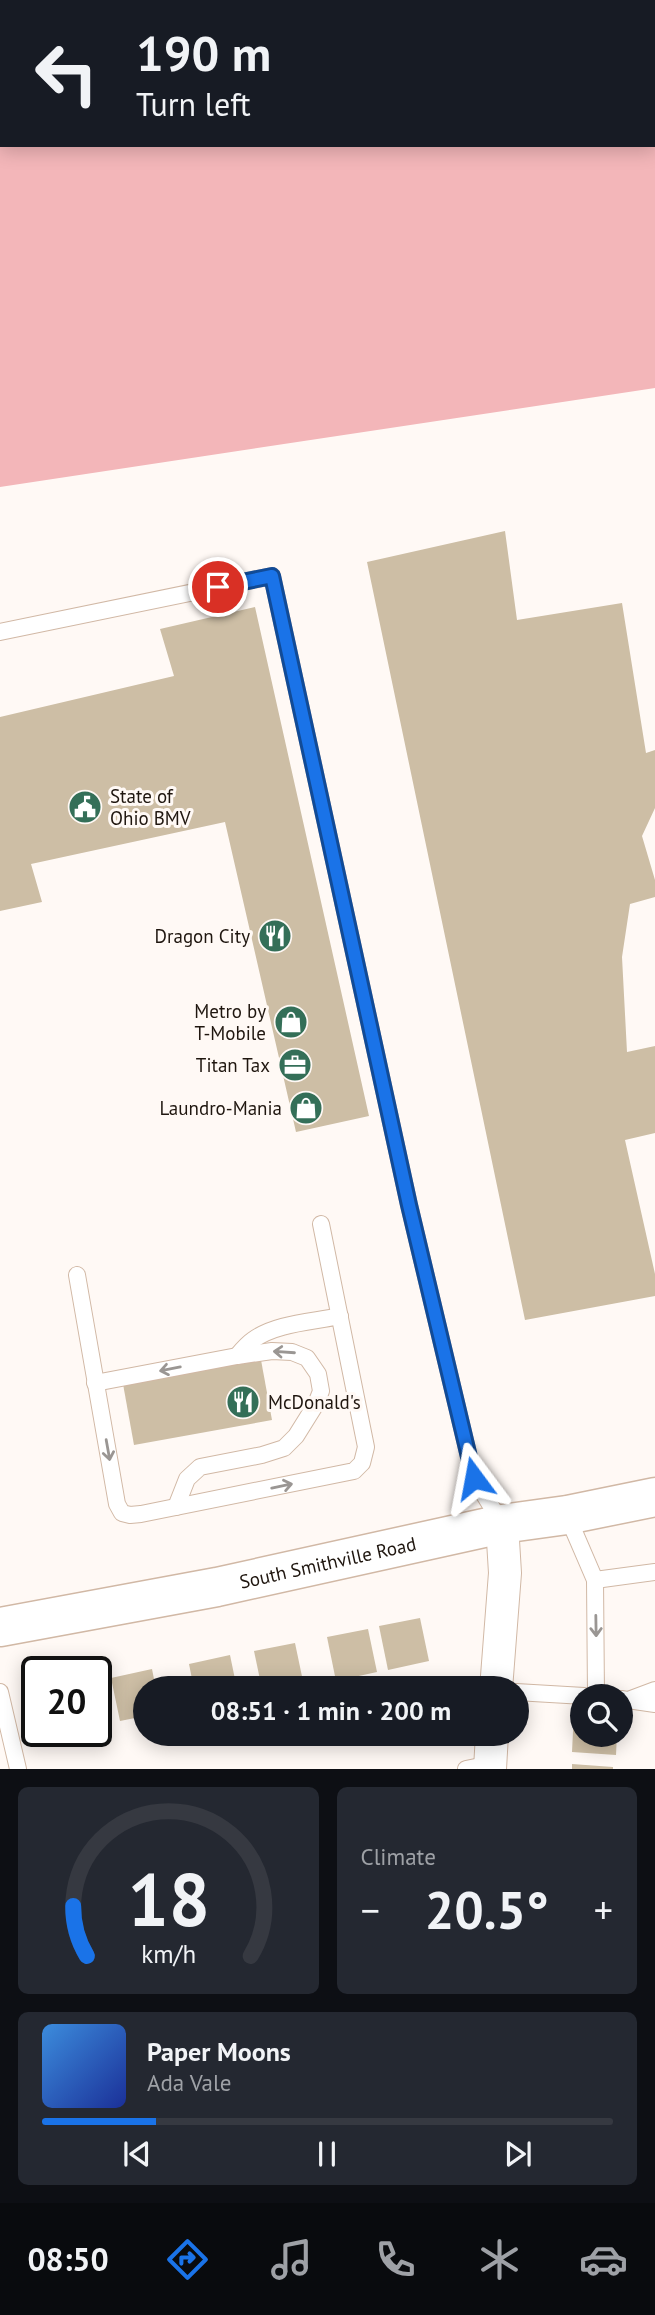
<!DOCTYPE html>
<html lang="en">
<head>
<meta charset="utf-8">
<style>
  :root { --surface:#171b24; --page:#242831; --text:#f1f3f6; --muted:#9ea1a6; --line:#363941; --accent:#1a73e8 }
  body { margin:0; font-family:"PT Sans",sans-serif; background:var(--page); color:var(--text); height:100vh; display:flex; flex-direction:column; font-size:26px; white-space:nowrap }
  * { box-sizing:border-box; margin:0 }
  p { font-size:23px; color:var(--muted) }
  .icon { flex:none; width:38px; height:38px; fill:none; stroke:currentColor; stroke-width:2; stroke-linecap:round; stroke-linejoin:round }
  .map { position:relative; height:1769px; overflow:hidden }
  .side { display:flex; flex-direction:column; gap:18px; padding:18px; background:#0d0f14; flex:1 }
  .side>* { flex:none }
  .guide { position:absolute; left:0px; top:0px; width:656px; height:147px; box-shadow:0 4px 18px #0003; background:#171b24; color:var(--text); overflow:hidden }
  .tools { position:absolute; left:570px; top:1684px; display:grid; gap:14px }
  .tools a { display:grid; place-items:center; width:63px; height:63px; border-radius:50%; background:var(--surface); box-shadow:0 4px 18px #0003; font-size:35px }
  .speed { position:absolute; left:21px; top:1656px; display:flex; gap:14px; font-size:35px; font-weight:700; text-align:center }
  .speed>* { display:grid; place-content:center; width:91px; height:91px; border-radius:50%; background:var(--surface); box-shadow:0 4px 18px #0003; line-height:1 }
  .speed .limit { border:4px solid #111; border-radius:10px; background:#fff; color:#111 }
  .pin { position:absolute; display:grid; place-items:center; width:60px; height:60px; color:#fff; margin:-30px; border:4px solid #fff; border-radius:50%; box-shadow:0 2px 7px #0007 }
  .me { position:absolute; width:77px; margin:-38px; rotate:347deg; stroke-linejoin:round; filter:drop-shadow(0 0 5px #0008) }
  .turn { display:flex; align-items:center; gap:24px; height:147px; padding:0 21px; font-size:32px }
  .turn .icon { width:91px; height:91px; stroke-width:2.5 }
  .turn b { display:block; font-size:49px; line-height:60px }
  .big { font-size:52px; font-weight:700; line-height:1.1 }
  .side .tile { flex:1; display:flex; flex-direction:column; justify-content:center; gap:10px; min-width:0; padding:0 24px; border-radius:10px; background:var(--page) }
  .side .dial { align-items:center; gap:0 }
  .dial svg { height:182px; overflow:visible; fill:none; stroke:var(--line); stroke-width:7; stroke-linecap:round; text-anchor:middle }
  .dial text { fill:var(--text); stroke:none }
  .song { display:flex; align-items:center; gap:21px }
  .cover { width:84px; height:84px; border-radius:10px; background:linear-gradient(135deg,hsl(210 70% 55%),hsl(230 70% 35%)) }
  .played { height:7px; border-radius:4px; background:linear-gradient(90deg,var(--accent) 20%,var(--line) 20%) }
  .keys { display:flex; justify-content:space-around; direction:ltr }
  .heat { display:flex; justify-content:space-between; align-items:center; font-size:38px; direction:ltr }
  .side .tiles { flex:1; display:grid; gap:18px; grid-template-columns:1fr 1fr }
  .tile:last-child { grid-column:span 2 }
  .trip { position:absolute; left:133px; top:1676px; width:396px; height:70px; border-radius:35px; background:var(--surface); box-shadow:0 4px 18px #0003; font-weight:700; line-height:70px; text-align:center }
  .tab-bar { display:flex; height:112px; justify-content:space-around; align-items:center; background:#090b0e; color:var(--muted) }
  .tab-bar .icon { width:49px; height:49px }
  .tab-bar .active { color:var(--accent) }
  .tab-bar b { font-size:32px; color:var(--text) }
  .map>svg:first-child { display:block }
  .forest { fill:#f3b6b9; fill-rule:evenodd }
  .building { fill:#cdbea5 }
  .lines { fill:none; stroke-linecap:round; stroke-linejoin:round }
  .lane-casing { stroke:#d1b8a5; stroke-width:18 }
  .street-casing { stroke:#d1b8a5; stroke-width:34 }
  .secondary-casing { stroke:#d1b8a5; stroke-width:41 }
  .lane { stroke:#fff; stroke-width:16 }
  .street { stroke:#fff; stroke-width:32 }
  .secondary { stroke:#fff; stroke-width:38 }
  .oneway { stroke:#9a9693 }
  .route-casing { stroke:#114b97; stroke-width:18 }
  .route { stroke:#1a73e8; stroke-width:12 }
  .labels { text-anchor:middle; stroke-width:6; stroke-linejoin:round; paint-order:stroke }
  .poi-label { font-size:19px; fill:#1f160f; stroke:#fff9f5; text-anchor:end }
  .street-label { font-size:19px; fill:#1f160f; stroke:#fff9f5 }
</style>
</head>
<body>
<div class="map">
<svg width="655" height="1769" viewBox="0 0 655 1769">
  <rect width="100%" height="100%" fill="#fff9f5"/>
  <path class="forest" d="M0,0H655V388L0,487ZM2,2H654V145H2Z"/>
  <g class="building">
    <path d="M505,531L517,620L622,603L646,753L655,750V808L642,836L655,880V897L630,904L622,957L627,1052L655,1046V1133L625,1140L655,1274V1296L525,1320L367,562Z"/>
    <path d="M255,607L369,1116L296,1132L225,822L31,864L42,902L0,911V717L174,676L160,629Z"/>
    <path d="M261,1360L272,1420L134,1445L123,1384Z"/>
    <path d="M420,1618L429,1661L388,1670L379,1626Z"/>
    <path d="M368,1629L377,1672L336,1681L327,1637Z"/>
    <path d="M295,1643L304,1686L291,1689H262L254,1651Z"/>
    <path d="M230,1655L237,1689H194L189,1664Z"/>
    <path d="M152,1669L156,1689H145V1716L120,1721L111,1678Z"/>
    <path d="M37,1695V1731H70L71,1733L30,1742L21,1699Z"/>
    <path d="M574,1710H583V1734H617L616,1755L572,1752Z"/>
    <path d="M572,1764L613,1767V1769H572Z"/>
  </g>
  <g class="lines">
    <defs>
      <g id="lane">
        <path d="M0,632L272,576L409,1205L474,1478L502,1524"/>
        <path d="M77,1275L117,1504L122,1513L130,1515L141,1514L354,1471L362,1463L366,1447L321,1224"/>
        <path d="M237,1356C242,1350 247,1344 253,1340C276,1323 313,1322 340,1316"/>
        <path d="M95,1383L237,1356L272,1351L292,1352L307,1358L318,1374L321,1391L316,1404L296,1436L284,1448L262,1455L200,1467L187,1479L176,1507"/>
        <path d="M567,1515L595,1580L596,1696"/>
        <path d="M595,1580L655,1572"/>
        <path d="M0,1692L18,1769"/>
        <path d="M516,1692L584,1696"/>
        <path d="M621,1699L655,1704"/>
        <path d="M631,1699L655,1690"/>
        <path d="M466,1769L490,1764"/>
      </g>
      <g id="street">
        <path d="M496,1689L505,1573L502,1524"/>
        <path d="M490,1769L492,1734"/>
      </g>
      <g id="secondary">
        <path id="s1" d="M0,1627L217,1587L502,1524L567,1515L655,1497"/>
      </g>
    </defs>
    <use href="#lane" class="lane-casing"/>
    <use href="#street" class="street-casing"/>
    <use href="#secondary" class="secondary-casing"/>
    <use href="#lane" class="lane"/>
    <use href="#street" class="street"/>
    <use href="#secondary" class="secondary"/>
  </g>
  <defs><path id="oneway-shaft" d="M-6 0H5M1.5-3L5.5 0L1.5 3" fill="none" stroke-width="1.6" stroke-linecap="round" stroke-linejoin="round" transform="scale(1.75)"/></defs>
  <g class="oneway">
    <use href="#oneway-shaft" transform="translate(284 1352) rotate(-176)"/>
    <use href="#oneway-shaft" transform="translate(170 1369) rotate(169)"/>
    <use href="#oneway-shaft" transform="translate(108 1450) rotate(80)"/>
    <use href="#oneway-shaft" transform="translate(282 1486) rotate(-12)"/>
    <use href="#oneway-shaft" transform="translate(596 1626) rotate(89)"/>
  </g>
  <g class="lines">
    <defs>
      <path id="route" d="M218,587L272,576L409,1205L474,1478"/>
    </defs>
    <use href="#route" class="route-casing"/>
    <use href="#route" class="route"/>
  </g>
  <defs>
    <symbol id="civic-disc" viewBox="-11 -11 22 22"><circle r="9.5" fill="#346f58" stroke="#fff9f5"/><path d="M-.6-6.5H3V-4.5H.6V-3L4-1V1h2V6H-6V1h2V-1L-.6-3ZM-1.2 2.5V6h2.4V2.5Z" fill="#fff"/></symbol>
    <symbol id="restaurant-disc" viewBox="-11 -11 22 22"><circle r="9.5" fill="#346f58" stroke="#fff9f5"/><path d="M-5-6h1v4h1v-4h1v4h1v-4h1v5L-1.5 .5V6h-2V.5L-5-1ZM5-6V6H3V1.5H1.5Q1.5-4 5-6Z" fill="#fff"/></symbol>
    <symbol id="shop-disc" viewBox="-11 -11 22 22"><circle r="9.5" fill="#346f58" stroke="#fff9f5"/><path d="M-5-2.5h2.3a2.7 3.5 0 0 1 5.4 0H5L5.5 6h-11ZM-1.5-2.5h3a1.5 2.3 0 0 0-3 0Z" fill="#fff"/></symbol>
    <symbol id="office-disc" viewBox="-11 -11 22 22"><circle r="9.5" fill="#346f58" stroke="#fff9f5"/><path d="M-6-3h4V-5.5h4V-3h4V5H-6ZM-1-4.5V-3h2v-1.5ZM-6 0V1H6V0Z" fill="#fff"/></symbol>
  </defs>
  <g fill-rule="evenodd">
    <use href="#civic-disc" x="66" y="788" width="38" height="38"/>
    <use href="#restaurant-disc" x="256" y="917" width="38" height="38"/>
    <use href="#shop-disc" x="272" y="1003" width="38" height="38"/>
    <use href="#office-disc" x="276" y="1046" width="38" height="38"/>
    <use href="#shop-disc" x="287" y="1089" width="38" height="38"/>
    <use href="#restaurant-disc" x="224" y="1383" width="38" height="38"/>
  </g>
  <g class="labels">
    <g class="poi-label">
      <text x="110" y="803" text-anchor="start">State of<tspan x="110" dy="22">Ohio BMV</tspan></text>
      <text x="250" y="943">Dragon City</text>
      <text x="266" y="1018">Metro by<tspan x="266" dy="22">T-Mobile</tspan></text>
      <text x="270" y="1072">Titan Tax</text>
      <text x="282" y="1115">Laundro-Mania</text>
      <text x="268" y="1409" text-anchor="start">McDonald's</text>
    </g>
    <g class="street-label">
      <text dy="7" stroke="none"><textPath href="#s1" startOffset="334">South Smithville Road</textPath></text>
    </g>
  </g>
</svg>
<div class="tools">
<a><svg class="icon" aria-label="search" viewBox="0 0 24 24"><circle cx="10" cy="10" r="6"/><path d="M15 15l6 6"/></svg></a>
</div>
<div class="speed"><div class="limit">20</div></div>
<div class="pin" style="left:218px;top:587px;background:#d93025"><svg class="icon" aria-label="arrive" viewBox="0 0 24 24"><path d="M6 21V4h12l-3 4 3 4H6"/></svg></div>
<svg class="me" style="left:474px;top:1478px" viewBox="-20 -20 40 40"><path d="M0-17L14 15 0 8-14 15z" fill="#1a73e8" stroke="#fff" stroke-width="4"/></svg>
<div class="trip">08:51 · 1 min · 200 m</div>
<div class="guide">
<div class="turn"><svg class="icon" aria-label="left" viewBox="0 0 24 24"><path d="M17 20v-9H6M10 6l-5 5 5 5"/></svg><div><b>190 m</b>Turn left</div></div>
</div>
</div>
<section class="side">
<div class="tiles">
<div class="tile dial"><svg viewBox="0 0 100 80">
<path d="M14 69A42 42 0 1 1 86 69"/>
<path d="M14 69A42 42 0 0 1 8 47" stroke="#1a73e8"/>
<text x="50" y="56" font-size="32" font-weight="700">18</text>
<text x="50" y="72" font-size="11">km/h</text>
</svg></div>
<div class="tile"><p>Climate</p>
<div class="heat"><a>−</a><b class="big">20.5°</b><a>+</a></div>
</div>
<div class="tile">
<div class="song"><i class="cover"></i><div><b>Paper Moons</b><p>Ada Vale</p></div></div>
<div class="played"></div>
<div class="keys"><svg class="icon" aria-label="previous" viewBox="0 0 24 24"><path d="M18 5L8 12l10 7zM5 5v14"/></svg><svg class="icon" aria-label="pause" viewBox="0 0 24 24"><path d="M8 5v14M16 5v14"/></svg><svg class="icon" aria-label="next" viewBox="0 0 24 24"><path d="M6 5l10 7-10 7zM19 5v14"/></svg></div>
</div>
</div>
</section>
<nav class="tab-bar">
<b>08:50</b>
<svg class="icon active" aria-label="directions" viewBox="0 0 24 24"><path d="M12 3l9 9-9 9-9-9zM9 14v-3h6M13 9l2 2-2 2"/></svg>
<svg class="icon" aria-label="music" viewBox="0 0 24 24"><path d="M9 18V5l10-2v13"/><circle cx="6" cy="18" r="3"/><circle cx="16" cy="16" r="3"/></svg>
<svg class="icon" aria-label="phone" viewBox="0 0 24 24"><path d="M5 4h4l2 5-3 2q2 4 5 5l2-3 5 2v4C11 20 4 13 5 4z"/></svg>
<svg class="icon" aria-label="climate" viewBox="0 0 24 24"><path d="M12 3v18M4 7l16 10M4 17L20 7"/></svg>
<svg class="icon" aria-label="car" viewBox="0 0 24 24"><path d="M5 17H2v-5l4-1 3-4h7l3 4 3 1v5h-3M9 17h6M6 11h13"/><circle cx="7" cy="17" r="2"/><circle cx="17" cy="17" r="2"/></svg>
</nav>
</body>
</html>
